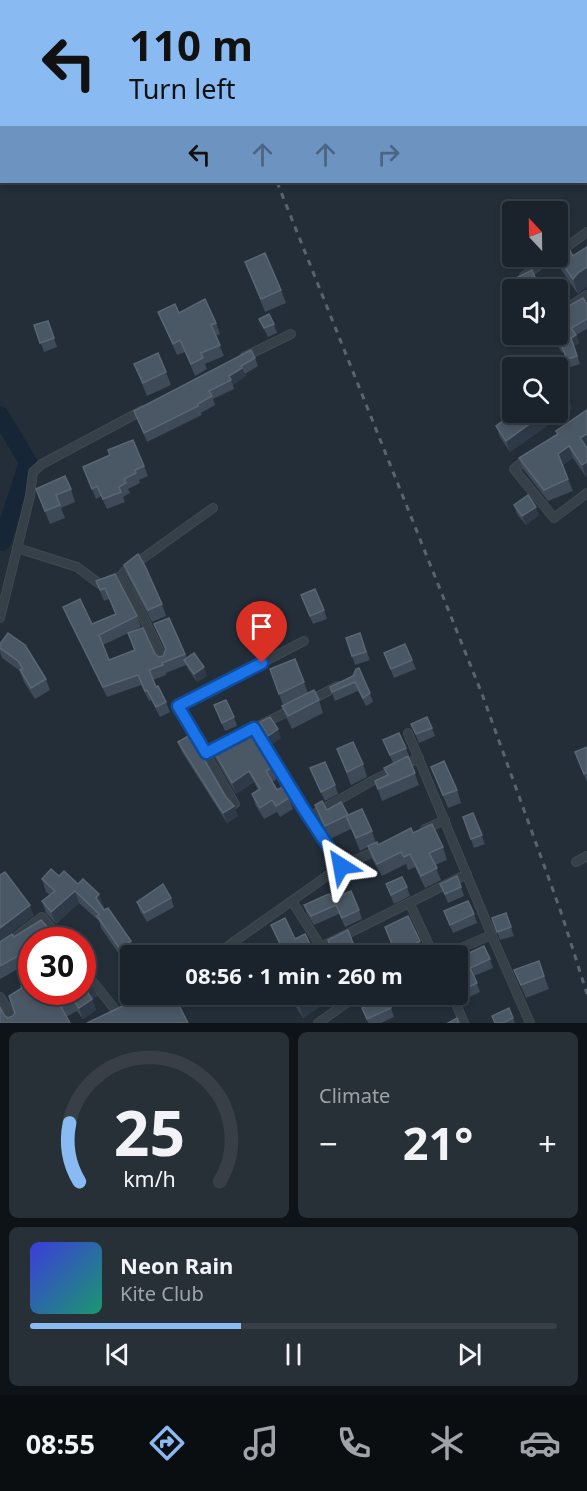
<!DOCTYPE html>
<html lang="en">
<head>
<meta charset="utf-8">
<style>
  :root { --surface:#1a222b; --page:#272f37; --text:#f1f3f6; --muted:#9fa4a9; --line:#383f47; --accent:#89baf2 }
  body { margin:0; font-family:"Noto Sans",sans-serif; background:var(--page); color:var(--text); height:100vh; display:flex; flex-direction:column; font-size:22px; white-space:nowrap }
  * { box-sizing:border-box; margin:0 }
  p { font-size:20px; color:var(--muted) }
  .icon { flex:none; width:33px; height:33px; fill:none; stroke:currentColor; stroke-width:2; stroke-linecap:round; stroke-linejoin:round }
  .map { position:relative; height:1023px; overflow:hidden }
  .drawer { display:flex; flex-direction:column; gap:9px; padding:9px; background:#0e1318; flex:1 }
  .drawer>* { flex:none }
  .banner { position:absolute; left:0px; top:0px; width:588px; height:183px; box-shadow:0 3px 9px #0003,0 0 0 2px var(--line); background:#89baf2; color:#111; overflow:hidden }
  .needle { width:39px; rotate:338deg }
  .tools { position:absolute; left:502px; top:201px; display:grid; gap:12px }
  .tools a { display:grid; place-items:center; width:66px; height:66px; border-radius:6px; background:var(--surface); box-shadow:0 3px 9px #0003,0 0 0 2px var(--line); font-size:30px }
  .speed { position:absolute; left:18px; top:927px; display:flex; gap:12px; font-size:30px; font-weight:700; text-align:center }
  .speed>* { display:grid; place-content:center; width:78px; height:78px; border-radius:50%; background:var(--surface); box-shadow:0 3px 9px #0003,0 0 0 2px var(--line); line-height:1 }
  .speed .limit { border:9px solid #d22; background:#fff; color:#111 }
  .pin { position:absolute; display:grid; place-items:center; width:51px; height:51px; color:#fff; margin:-62px -26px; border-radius:50% 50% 50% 0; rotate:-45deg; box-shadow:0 0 6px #0007 }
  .pin .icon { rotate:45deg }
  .me { position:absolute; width:66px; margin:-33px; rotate:326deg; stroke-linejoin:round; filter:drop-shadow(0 0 4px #0008) }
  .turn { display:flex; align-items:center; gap:21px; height:126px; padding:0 30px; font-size:27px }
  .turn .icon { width:78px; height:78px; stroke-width:2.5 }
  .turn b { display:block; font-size:42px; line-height:51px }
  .lanes { display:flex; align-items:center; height:57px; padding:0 30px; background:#0003; justify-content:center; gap:30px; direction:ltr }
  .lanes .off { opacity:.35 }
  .big { font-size:45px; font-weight:700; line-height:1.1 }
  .drawer .widget { flex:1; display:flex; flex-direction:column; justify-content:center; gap:9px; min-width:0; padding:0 21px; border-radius:9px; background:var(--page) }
  .drawer .dial { align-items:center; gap:0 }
  .dial svg { height:156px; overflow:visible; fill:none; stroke:var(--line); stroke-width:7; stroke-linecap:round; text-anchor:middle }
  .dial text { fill:var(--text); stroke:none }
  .song { display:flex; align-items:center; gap:18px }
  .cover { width:72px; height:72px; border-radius:9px; background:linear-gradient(135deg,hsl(240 70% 55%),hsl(160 70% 35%)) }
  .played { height:6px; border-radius:3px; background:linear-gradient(90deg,var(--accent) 40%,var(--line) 40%) }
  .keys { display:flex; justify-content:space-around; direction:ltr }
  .heat { display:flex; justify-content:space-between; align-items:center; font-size:33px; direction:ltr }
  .drawer .tiles { flex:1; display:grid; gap:9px; grid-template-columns:1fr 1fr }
  .widget:last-child { grid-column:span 2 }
  .trip { position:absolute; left:120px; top:945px; width:348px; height:60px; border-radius:6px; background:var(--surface); box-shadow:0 3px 9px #0003,0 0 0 2px var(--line); font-weight:700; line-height:60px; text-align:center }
  .dock { display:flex; height:96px; justify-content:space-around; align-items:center; background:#0a0e11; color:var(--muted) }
  .dock .icon { width:42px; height:42px }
  .dock .current { color:var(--accent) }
  .dock b { font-size:27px; color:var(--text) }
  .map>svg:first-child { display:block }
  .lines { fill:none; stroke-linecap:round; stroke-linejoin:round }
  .river { stroke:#172636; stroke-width:18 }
  .minor-casing { stroke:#404952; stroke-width:10 }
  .minor { stroke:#364049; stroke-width:8 }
  .rail { stroke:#586470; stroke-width:3; stroke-dasharray:6 6; stroke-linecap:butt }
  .wall { fill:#3e4a58 }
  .shaded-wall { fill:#2e3a47 }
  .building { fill:#4a5764; stroke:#5a6673; stroke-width:1.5 }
  .route-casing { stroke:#114b97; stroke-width:15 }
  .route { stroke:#1a73e8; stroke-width:10 }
</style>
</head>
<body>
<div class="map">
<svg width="587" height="1023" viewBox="0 0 587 1023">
  <rect width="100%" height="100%" fill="#232e39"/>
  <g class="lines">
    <g class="river">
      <path d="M33,2L34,0"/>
      <path d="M0,129L2,124"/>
      <path d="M0,415L28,462L2,542"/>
    </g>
    <defs>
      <g id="minor">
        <path d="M558,253L587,232"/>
        <path d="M524,276L552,256"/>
        <path d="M558,314L587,295"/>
        <path d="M244,357L291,334"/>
        <path d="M529,457L514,469L554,518L587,493"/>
        <path d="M17,548L77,567L101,585L121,576L125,571L213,508"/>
        <path d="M121,576C137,604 151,632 164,661"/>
        <path d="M0,618L30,496L33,472L42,464L143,410"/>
        <path d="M309,701L338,686"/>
        <path d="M250,730L293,709"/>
        <path d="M408,733L495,943L530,1023"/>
        <path d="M235,804L178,706L304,641"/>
        <path d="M309,817L372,781L419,758"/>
        <path d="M425,829L445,820"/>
        <path d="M576,862L587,856"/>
        <path d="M341,866L378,850"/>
        <path d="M292,901L321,947L322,956"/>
        <path d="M410,904L434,956"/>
        <path d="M18,935L42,917L61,940"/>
        <path d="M321,947L467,874"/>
        <path d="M214,956L341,866L303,808L254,728"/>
        <path d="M443,956L491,935"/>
        <path d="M82,968L117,1012"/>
        <path d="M452,994L464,1023"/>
        <path d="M0,997L7,1008L13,1023"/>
        <path d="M318,1023L348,1002L363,994"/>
      </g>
    </defs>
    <use href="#minor" class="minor-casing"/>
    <use href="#minor" class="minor"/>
    <g class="rail">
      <path d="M203,0L204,2"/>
      <path d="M277,182L482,694L562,915L587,994"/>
    </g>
  </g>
  <g class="wall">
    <path d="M587,247V286L578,294L555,261L554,256H573Z"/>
    <path d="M245,262L281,290L286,303L265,312Z"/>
    <path d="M516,278L537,282L540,290H521Z"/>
    <path d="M587,304V329L576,335L579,343L574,346L580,364L570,367L564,352L562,353L551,334H558Z"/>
    <path d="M158,312L179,313L216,323L220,334L216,336L224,356L205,364L207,369L195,376L185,352L177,355Z"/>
    <path d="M259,319L274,324L277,333L268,337Z"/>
    <path d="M48,321L57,347L44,352L34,325Z"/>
    <path d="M255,358L258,366L245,374L246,376L233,385L234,389L213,399L215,405L201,413L202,415L147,442L134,411Z"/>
    <path d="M134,364L166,372L171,385L147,396Z"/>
    <path d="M572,408L510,452L500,437L496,426Z"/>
    <path d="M587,410V476L586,477L573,458L562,465L573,491L548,501L523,469L519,458L557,434L556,431Z"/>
    <path d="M144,466L148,476L139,480L140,483L128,489L130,493L123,497L125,502L107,509L101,496L96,499L83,467Z"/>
    <path d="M36,489H71L75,502L61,508L65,518L50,524Z"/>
    <path d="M514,505L539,515L526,525L517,514Z"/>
    <path d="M124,565L162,604L166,616L152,622L128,577Z"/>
    <path d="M96,581L137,616L141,627L103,645L109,660L134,650L128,633L159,657L163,656L165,650L154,624L169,618L187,658L207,676L197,682L188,669L186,665L166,673V675L153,680L156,687L166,702L170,712L160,717L151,700L149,701L141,685L107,697L67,617L63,607L92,624L116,614L109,599L104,601Z"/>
    <path d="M301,595L324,610L327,619L313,624Z"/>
    <path d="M360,633L370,660L355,665L346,638Z"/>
    <path d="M0,644L46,679L50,690L35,699L24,682L20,671L2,658L0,652Z"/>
    <path d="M384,653L412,660L416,669L394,678Z"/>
    <path d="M295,659L308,693L319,700L323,713L292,729L287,719L282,706L283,705L270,669Z"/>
    <path d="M353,676L370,693L373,702L366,706L358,691L335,701L330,687Z"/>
    <path d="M214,705L234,717L237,726L225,731Z"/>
    <path d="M260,722L281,738L271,745L263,731Z"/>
    <path d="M411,724L432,728L435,736L419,743Z"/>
    <path d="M383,740L406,748L419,785L382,801L375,781L387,776L393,763Z"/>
    <path d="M178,742L238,816L227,823L182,752Z"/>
    <path d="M221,742L273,767L277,779L272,782L277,790L289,798L293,809L280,817L277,812L264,819L256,806L252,794L258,790L254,782L236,794L214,756L210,744Z"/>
    <path d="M587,747V782L575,752Z"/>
    <path d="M337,749L363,764L367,777L351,785Z"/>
    <path d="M431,767L457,790L461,803L448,808Z"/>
    <path d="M310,768L335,785L338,794L325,801Z"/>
    <path d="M315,805L327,810L348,815L372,831L376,843L378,845L413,833L443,847L447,860L435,865L441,880L425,888L415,867L408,870L406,864L382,876L372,859L368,847L360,851L351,829L330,839L319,818Z"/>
    <path d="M473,813L485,844L474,848L463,817Z"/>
    <path d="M59,876L104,907L102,908L131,941L136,953L124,961L101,928L99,921L79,903L56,924L46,913L42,901L50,895L46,892L42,879Z"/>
    <path d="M386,884L407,887L410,896L394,904Z"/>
    <path d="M440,884L461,887L464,896L448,903Z"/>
    <path d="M171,898L174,907L147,922L140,911L137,902Z"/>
    <path d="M332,899L359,910L362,919L345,927L339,914L314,925L307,914L304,905Z"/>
    <path d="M444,911L474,914L477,923L453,933Z"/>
    <path d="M506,913L514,936L500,940L492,918Z"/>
    <path d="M271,925L295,939L316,956H285Z"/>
    <path d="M385,927L420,941L424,952L420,953L422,956H397Z"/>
    <path d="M14,937L32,940V961L0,979V942Z"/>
    <path d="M328,940L353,943L357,952L348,956H334Z"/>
    <path d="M458,958L490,959L493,968L474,976L480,992L461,1001L458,993Z"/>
    <path d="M539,961L549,989L526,998L514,970Z"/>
    <path d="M93,985L97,996L92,999L96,1010L83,1019L77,1011L66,1017L0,1023L4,1015L8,1018L13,1016L32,992Z"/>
    <path d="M290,994H333L334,997L303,1018L293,1002Z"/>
    <path d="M362,1008H391L394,1017L381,1023H368Z"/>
    <path d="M509,1008L515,1023H494L492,1016Z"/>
  </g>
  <g class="shaded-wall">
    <path d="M587,267V286L578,294L573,279L578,273Z"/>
    <path d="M576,335L579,343L574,346L571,338Z"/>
    <path d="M242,368L246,376L233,385L229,376Z"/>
    <path d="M568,397L572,408L510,452L506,441L546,412H558V404Z"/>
    <path d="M587,434V448L580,438Z"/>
    <path d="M569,446L573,458L562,466L558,454Z"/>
    <path d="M587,462V476L586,477L582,465Z"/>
    <path d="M536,507L539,515L526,525L522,516Z"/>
    <path d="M204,667L207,676L197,682L194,674Z"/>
    <path d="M278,729L281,738L271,745L268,736Z"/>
    <path d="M249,771L254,782L236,794L232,783Z"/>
    <path d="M234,806L238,816L227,823L223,813Z"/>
    <path d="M75,891L79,903L56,924L51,912Z"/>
    <path d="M99,894L104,907L100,910L96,898Z"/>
    <path d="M30,905L34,916L0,941V928Z"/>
    <path d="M51,931L54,940H49L47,934Z"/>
    <path d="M131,941L136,953L130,956V957L124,961L120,949Z"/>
    <path d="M93,985L97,996L92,1000L96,1010L83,1019L79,1008L86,990Z"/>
    <path d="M314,994H333L334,997L303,1018L299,1005Z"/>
  </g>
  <g class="building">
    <path d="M563,238L573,256L587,247V267L578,273L573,279L557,256H558V241Z"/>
    <path d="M265,253L281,290L261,299L245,262Z"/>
    <path d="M532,270L537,282L522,289L516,278Z"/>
    <path d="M583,298L587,304V319L571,328L576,335L571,338L577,356L567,359L561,344L559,345L553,334H558V312Z"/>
    <path d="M205,299L216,323L211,325L220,345L201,353L203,358L191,364L180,340L173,344L158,312L175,304L179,313Z"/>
    <path d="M269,314L274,324L264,328L259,319Z"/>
    <path d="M48,321L54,338L40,343L34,325Z"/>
    <path d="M251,350L255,358L241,366L242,368L229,376L231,380L209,391L212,396L198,404V406L144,433L134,411Z"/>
    <path d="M158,353L166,372L143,383L134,364Z"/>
    <path d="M558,383L568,397L558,404Z"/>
    <path d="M587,410V434L580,438L587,448V462L582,465L569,446L558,454L568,479L544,490L519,458L558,434L556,431Z"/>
    <path d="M516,412H546L506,441L496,426Z"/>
    <path d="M133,440L144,466L135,470L136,473L124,479L126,483L119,487L121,492L103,499L97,486L92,489L83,467L110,455L108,450Z"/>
    <path d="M65,476L71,489L56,495L60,505L45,511L36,489Z"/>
    <path d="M528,495L536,507L522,516L514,505Z"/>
    <path d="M138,554L145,566L162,604L148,610L124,565Z"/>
    <path d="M115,574L137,616L99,635L109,660L135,650L128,633L143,628L155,654L159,657L163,656L166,649L154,624L169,618L185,654L162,663L163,665L149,670L156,687L158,686L166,702L156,707L147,690L145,691L138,675L103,687L63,607L80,599L92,624L116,614L105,588L100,590L96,581Z"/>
    <path d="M315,589L324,610L310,616L301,595Z"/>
    <path d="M8,633L25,645L46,679L31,688L20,670L23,669L18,661L0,648V644Z"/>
    <path d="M360,633L366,652L352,656L346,638Z"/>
    <path d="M405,644L412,660L391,669L384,653Z"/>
    <path d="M194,653L204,667L194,674L184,660Z"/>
    <path d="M295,659L304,682L279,694L270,669Z"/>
    <path d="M359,668L370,693L363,698L355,682L332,692L330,687L353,676L356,669Z"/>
    <path d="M314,690L319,700L288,716L282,706Z"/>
    <path d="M226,700L234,717L222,723L214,705Z"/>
    <path d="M270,717L278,729L268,736L260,722Z"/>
    <path d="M427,717L432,728L416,734L411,724Z"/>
    <path d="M250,729L273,767L266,771L277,790L282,787L289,798L276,806L272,800L260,808L252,794L260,789L249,771L232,783L210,744L220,739L221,742Z"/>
    <path d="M399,733L406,748L390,755L383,740Z"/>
    <path d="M190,735L226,797L234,806L223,813L178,742Z"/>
    <path d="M353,742L363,764L347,772L337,749Z"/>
    <path d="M587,747V772L584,774L575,752Z"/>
    <path d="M408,756L415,773L378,789L375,781L388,775L384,768Z"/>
    <path d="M444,761L457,790L443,795L431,767Z"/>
    <path d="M325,762L335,785L321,792L310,768Z"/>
    <path d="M322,801L327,810L341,802L348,815L325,826L315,805Z"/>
    <path d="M362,809L372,831L356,838L346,816Z"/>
    <path d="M473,813L482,835L471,839L463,817Z"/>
    <path d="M432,824L443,847L429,853L437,868L421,876L410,854L404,857L401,852L377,864L368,846L377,842L378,845L411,828L413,833Z"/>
    <path d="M51,869L59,876L64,871L78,884L83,879L99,894L96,898L104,910L108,908L131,941L120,949L97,916L99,914L75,891L51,912L42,901L55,891L42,879Z"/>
    <path d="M5,872L30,905L0,928V875Z"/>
    <path d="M457,876L461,887L445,894L440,884Z"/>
    <path d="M402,877L407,887L391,895L386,884Z"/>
    <path d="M163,884L171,898L144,913L137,902Z"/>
    <path d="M351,891L359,910L342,918L336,905L311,916L304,905L329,894L332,899Z"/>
    <path d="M468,901L474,914L450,925L444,911Z"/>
    <path d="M506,913L511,927L497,932L492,918Z"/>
    <path d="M408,916L420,941L416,943L422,956H397L385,927Z"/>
    <path d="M285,918L295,939L305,934L316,956H286L271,925Z"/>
    <path d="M41,920L51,931L47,934L50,940H32V948L0,966V942L12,934L14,937Z"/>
    <path d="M348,930L353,943L333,952L328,940Z"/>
    <path d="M163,946L167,956H143Z"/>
    <path d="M484,946L490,959L470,968L477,983L458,992V958Z"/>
    <path d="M539,961L544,976L521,985L514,970Z"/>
    <path d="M82,972L93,985L86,990L92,999L79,1008L73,1000L61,1007L70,1023H0V1007L4,1015L8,1018L13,1016L15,1013L9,996L22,988L21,986L32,981V992H82Z"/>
    <path d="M139,994H173L188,1023H87L131,1002L130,999Z"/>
    <path d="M292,994H314L299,1005Z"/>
    <path d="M386,997L391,1008L367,1019L362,1008Z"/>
    <path d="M509,1008L513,1018L503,1023H495L492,1016Z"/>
    <path d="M457,1018L459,1023H448Z"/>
  </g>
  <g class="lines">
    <defs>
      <path id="route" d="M262,663L178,706L206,753L254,728L303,808L341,866"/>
    </defs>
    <use href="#route" class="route-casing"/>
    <use href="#route" class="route"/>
  </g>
</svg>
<div class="tools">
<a><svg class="needle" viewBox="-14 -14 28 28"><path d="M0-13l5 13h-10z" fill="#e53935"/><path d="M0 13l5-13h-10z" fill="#9fa4a9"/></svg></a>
<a><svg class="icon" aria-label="sound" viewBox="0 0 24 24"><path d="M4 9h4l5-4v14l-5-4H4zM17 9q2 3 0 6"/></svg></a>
<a><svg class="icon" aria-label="search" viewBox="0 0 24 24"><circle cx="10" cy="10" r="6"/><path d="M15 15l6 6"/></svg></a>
</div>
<div class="speed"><div class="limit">30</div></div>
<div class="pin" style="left:262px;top:663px;background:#d93025"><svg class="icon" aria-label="arrive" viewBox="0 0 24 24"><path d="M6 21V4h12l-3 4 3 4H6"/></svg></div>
<svg class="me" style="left:341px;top:866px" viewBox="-20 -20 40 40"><path d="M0-17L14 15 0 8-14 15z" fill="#1a73e8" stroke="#fff" stroke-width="4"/></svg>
<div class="trip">08:56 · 1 min · 260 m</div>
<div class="banner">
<div class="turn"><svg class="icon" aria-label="left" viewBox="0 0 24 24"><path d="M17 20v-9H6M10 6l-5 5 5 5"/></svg><div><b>110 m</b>Turn left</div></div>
<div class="lanes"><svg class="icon" aria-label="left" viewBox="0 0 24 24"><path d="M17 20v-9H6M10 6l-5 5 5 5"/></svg><svg class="icon off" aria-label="ahead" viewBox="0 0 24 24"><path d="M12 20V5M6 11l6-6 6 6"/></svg><svg class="icon off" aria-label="ahead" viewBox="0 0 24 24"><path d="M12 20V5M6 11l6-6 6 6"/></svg><svg class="icon off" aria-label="right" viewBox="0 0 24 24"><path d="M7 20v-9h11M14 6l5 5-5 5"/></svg></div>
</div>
</div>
<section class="drawer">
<div class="tiles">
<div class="widget dial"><svg viewBox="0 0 100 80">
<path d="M14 69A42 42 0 1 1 86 69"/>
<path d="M14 69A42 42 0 0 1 9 39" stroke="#89baf2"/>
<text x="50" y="56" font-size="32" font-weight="700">25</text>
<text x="50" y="72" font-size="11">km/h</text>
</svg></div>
<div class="widget"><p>Climate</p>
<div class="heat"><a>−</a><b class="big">21°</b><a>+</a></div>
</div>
<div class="widget">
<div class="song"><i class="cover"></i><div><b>Neon Rain</b><p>Kite Club</p></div></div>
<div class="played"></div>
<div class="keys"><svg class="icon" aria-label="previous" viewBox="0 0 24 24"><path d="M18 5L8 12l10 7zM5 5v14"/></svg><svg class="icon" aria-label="pause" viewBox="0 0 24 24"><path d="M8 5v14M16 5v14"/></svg><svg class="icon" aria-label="next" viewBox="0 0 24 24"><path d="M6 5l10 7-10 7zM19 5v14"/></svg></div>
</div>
</div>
</section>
<nav class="dock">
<b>08:55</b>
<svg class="icon current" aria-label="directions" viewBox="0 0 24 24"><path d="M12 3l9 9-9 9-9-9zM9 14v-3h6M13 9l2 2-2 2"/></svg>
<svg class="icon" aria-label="music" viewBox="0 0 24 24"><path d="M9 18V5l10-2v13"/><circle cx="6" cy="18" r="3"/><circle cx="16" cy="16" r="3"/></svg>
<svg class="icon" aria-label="phone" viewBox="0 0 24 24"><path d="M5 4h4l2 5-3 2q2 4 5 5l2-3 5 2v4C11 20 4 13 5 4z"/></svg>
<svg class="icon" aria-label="climate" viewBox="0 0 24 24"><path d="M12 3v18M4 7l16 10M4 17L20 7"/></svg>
<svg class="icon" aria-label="car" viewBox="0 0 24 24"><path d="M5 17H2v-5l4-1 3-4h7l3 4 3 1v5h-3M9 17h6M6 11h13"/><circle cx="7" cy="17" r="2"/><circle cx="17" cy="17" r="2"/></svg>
</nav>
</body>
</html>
